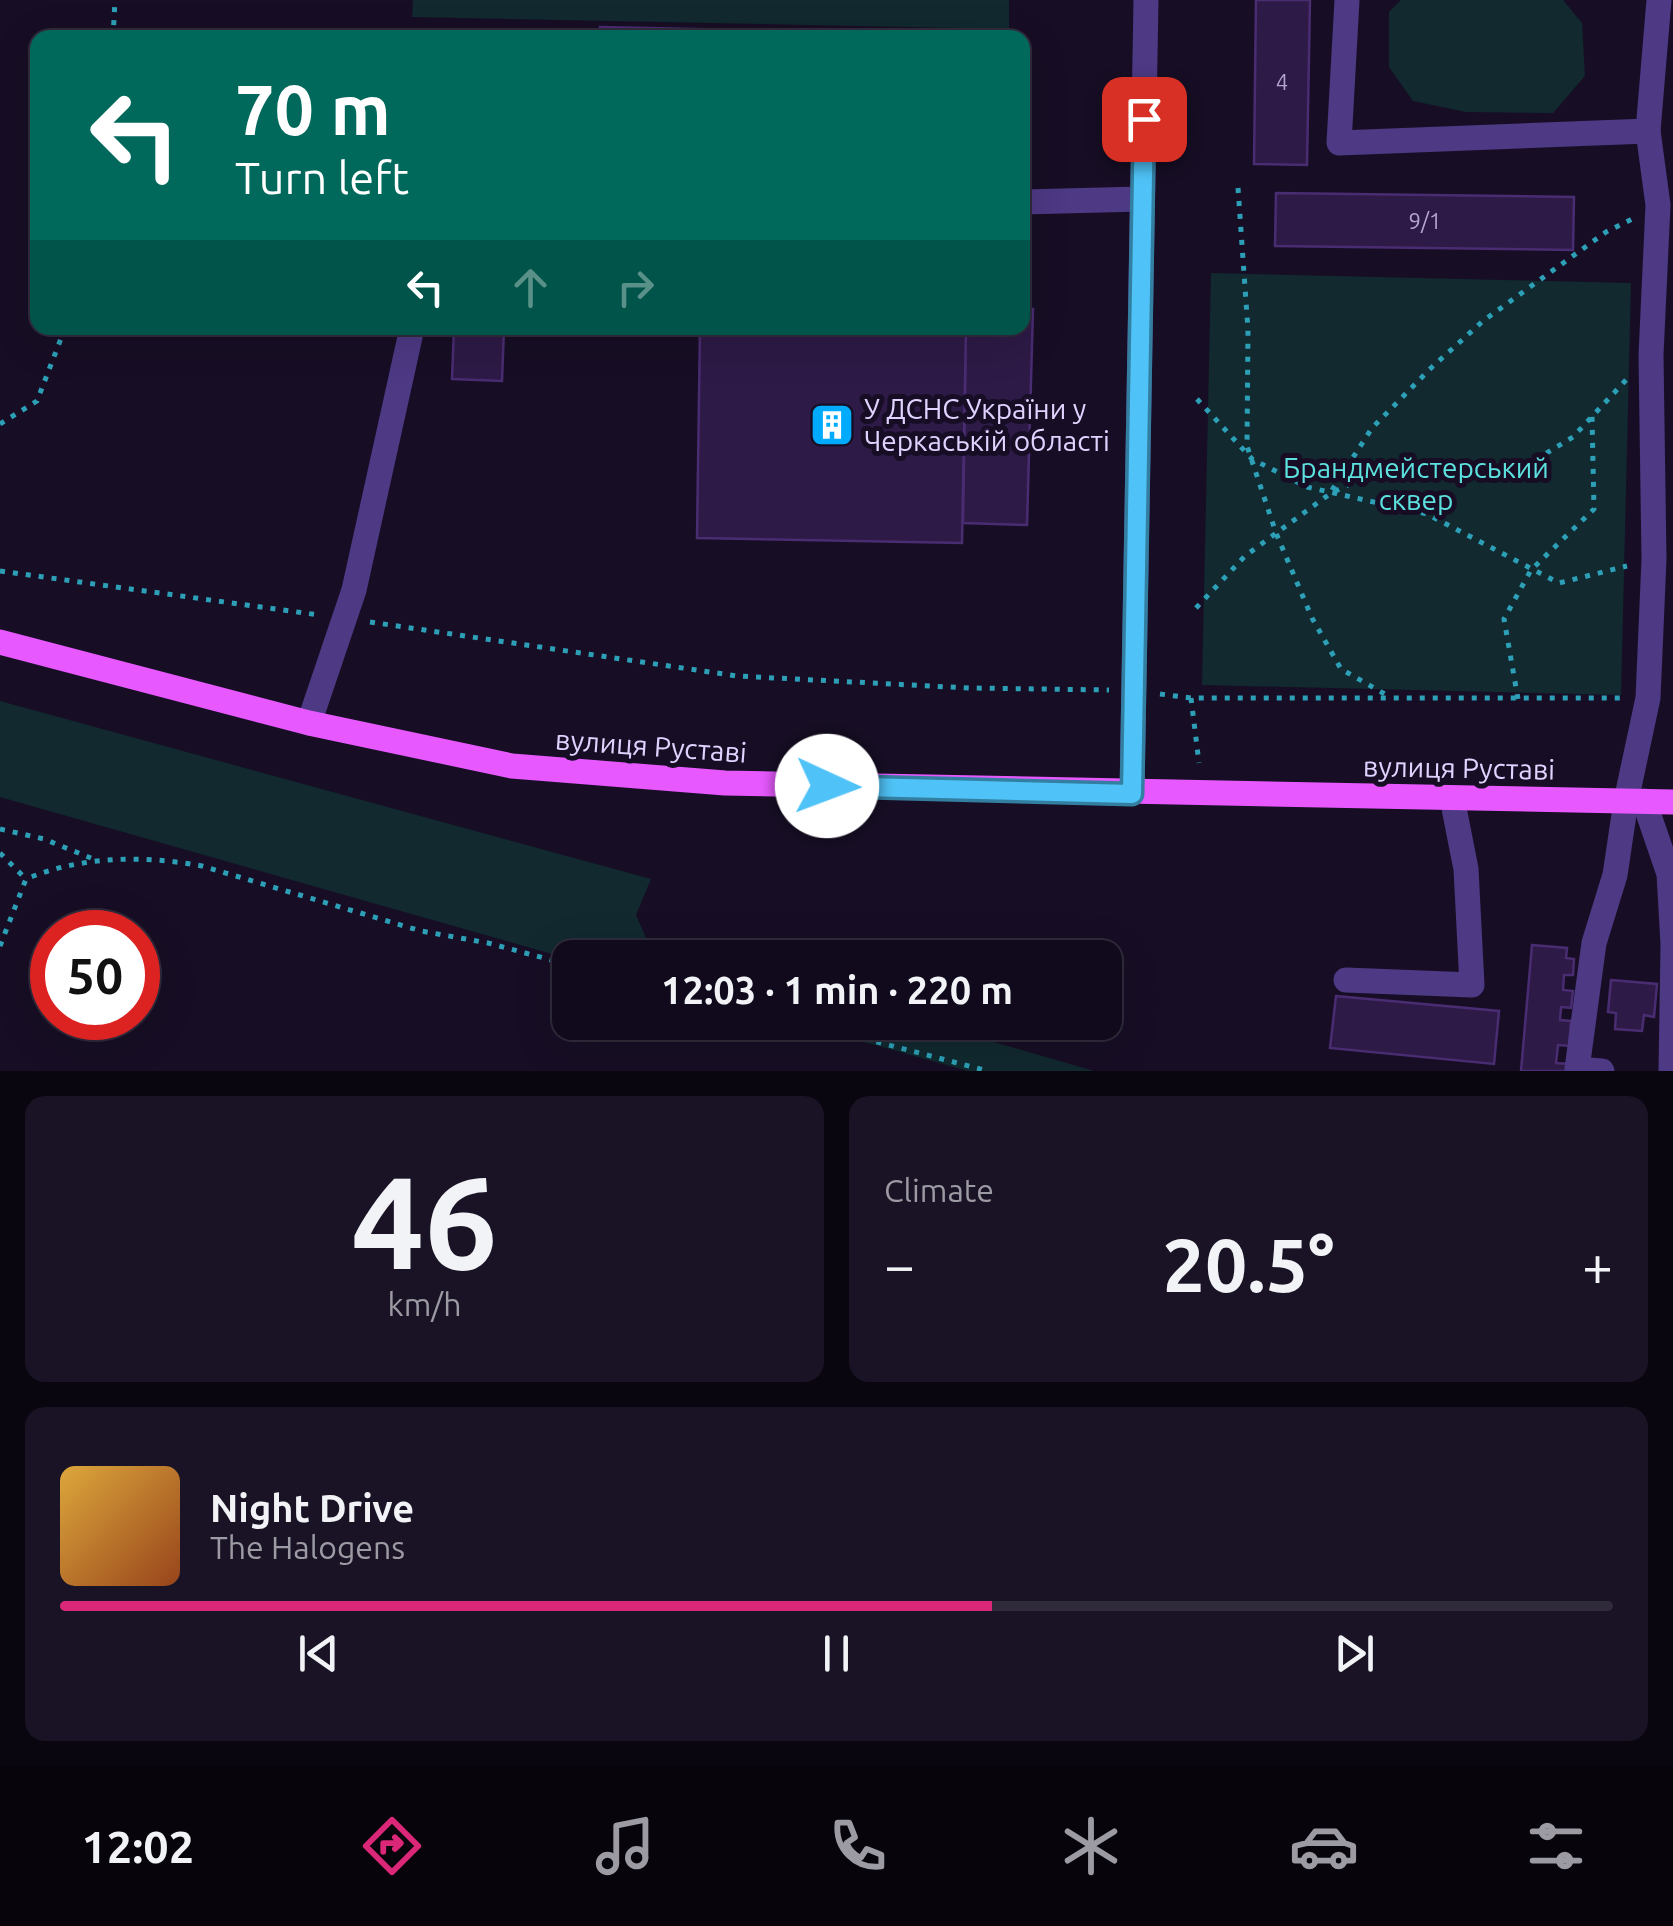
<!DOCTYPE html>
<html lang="en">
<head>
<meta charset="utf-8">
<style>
  :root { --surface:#110a1c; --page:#1a1325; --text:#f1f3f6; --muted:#9c9aa3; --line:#302b3b; --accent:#db2777 }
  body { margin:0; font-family:Ubuntu,sans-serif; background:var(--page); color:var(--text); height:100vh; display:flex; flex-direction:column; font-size:38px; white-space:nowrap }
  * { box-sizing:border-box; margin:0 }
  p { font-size:32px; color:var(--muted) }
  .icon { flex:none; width:55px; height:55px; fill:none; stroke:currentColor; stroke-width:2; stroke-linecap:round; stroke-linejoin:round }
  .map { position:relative; height:1071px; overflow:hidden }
  .side { display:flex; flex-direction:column; gap:25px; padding:25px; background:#09060f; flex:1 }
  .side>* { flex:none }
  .hud { position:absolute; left:30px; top:30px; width:1000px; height:305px; border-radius:20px; box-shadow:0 10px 40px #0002,0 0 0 2px var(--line); background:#00695c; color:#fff; overflow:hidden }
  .speed { position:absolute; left:30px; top:910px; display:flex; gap:20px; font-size:50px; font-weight:700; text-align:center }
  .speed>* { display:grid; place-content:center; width:130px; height:130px; border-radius:50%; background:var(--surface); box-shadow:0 10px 40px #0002,0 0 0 2px var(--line); line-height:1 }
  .speed .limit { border:15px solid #d22; background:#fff; color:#111 }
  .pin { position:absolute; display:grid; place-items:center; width:85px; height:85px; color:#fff; margin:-42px; border-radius:20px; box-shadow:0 5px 15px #0006 }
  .me { position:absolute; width:110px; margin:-55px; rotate:92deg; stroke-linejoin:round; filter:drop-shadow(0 0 8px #0008) }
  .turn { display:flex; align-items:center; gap:35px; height:210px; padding:0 40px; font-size:45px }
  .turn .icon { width:130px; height:130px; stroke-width:2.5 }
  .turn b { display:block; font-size:70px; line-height:85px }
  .lanes { display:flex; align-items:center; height:95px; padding:0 40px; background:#0003; justify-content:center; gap:50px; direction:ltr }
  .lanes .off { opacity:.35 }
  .big { font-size:75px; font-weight:700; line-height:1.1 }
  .side .card { flex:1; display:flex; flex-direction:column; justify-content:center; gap:15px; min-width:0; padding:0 35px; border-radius:20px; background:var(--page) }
  .side .dial { align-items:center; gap:0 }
  .dial b { font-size:130px; line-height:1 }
  .song { display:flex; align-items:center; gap:30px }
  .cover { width:120px; height:120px; border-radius:15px; background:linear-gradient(135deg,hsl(40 70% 55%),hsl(20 70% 35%)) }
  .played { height:10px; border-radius:5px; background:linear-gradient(90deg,var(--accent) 60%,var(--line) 60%) }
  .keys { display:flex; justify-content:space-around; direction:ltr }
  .heat { display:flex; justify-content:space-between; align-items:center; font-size:55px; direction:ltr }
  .side .tiles { flex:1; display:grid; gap:25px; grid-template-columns:1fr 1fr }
  .card:last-child { grid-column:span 2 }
  .trip { position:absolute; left:552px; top:940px; width:570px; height:100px; border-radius:20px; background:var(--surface); box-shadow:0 10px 40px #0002,0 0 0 2px var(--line); font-weight:700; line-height:100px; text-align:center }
  .tabs { display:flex; height:160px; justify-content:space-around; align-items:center; background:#07040b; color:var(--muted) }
  .tabs .icon { width:70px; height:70px }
  .tabs .current { color:var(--accent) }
  .tabs b { font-size:45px; color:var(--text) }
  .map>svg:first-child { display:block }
  .green { fill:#11292f }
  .building { fill:#2d1a46; stroke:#4a2c72; stroke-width:2.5 }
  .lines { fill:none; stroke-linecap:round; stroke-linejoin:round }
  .path { stroke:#2da0b8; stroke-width:5; stroke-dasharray:5 8; stroke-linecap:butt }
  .minor { stroke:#4d3984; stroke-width:25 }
  .major { stroke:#e759ff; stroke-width:25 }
  .route-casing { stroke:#337fa1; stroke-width:25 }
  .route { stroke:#4fc3f7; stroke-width:18 }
  .labels { text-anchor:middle; stroke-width:10; stroke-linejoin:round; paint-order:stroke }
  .number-label { font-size:22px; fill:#b4a4d1 }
  .poi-label { font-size:28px; fill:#e1d2ff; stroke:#170e25; text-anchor:start }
  .park-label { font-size:28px; fill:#5ce1de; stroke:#170e25 }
  .street-label { font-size:28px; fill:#e1d2ff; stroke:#170e25 }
</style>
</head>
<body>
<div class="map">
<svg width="1673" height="1071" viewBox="0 0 1673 1071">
  <rect width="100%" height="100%" fill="#170e25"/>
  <g class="green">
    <path d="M413,0H1009V29L412,17Z"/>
    <path d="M1401,0H1563L1582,23L1585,76L1553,113L1466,112L1413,101L1389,67V12Z"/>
    <path d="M1211,273L1631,283L1621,695L1202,685Z"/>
    <path d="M0,701L651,879L636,915L647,940L707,957L570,959L0,797Z"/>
    <path d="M796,1023H929L1094,1071H968Z"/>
  </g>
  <g class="building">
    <path d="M1256,0H1310L1307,165L1254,164Z"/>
    <path d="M600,27L920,34V38H600Z"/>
    <path d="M528,31V38H436V32Z"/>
    <path d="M981,31L980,38H920V34Z"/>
    <path d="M1276,193L1574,197L1573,250L1275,246Z"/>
    <path d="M1022,309H1033L1027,525L963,523L966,328H1022Z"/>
    <path d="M454,328H504L502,381L452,379Z"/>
    <path d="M700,328H966L962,543L697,538Z"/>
    <path d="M1532,945L1567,948L1566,958L1574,959L1573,975H1564L1563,990L1573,991L1571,1008L1561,1007L1560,1020L1571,1021L1569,1046L1558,1045L1556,1063L1568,1064V1071H1521Z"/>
    <path d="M1611,980L1657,984L1654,1017L1644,1015L1642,1031L1615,1029L1616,1013L1608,1012Z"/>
    <path d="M1336,996L1499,1011L1494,1064L1330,1048Z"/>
  </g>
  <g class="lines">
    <g class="path">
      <path d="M113,38L115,0"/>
      <path d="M1238,188L1248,330L1247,446L1276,533L1312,618L1341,669L1390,697"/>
      <path d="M1197,399L1252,459L1307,487L1427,514L1559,583L1627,566"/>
      <path d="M0,424L37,401L65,328"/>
      <path d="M1332,490L1372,428L1431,368L1483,321L1606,232L1632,219"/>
      <path d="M0,571L319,615"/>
      <path d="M1196,608L1245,556L1331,493L1375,472L1458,478L1525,466L1573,437L1626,380"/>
      <path d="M370,622L737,676L969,688L1109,690"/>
      <path d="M1160,694L1191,698H1624"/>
      <path d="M1191,698L1199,763"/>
      <path d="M1518,699L1504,619L1531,570L1594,509L1592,416"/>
      <path d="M0,829L44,839L91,858"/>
      <path d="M0,853L26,879"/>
      <path d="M0,946L26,879C82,856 142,855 202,866L421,931L488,943L570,965"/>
      <path d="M801,1022L988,1071"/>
    </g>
    <g class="minor">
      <path d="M1347,0L1339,143L1648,131"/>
      <path d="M1022,202L1142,199"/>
      <path d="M309,723L354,590L412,328"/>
      <path d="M1132,793L1146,0"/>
      <path d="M1644,801L1669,874L1673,944L1671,1071"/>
      <path d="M1346,980L1472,985L1466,869L1452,798"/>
      <path d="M1602,1071L1577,1069L1594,943L1615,875L1626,801L1648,698L1654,559L1651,355L1658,205L1648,131L1659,0"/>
    </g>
    <path class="major" d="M0,642L309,723L512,766L725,783L1673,802"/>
  </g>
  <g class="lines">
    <defs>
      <path id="route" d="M827,786L1132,794L1144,119"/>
    </defs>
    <use href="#route" class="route-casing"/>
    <use href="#route" class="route"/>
  </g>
  <defs>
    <symbol id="building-square" viewBox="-11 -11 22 22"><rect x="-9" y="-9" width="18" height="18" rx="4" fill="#00aafd" stroke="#170e25"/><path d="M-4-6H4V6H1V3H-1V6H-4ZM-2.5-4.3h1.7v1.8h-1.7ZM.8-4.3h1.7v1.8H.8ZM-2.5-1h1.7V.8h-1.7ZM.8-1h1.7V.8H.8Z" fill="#fff"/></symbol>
  </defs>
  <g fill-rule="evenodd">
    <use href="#building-square" x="807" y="400" width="50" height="50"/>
  </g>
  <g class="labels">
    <g class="number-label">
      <text x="1282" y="90">4</text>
      <text x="1425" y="229">9/1</text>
    </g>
    <g class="poi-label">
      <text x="864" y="419">У ДСНС України у<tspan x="864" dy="32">Черкаській області</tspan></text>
    </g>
    <g class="park-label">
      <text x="1416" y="478">Брандмейстерський<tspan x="1416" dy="32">сквер</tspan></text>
    </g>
    <g class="street-label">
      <text transform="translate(651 746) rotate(4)" y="10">вулиця Руставі</text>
      <text transform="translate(1459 768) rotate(1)" y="10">вулиця Руставі</text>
    </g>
  </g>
</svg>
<div class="speed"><div class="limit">50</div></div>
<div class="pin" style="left:1144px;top:119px;background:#d93025"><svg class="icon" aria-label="arrive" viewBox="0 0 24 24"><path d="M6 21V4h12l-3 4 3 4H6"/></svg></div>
<svg class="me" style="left:827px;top:786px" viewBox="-20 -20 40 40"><circle r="19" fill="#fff"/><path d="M0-13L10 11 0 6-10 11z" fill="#4fc3f7"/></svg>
<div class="trip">12:03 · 1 min · 220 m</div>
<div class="hud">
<div class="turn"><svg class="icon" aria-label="left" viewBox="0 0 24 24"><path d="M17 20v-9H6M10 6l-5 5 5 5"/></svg><div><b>70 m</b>Turn left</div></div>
<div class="lanes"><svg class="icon" aria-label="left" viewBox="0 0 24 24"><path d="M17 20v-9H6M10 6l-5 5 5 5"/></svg><svg class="icon off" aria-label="ahead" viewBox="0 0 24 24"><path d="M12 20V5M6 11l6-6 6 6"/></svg><svg class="icon off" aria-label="right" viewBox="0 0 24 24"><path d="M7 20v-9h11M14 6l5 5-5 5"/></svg></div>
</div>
</div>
<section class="side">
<div class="tiles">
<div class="card dial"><b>46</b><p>km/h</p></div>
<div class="card"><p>Climate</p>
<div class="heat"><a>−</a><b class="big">20.5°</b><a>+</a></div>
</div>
<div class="card">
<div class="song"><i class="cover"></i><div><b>Night Drive</b><p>The Halogens</p></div></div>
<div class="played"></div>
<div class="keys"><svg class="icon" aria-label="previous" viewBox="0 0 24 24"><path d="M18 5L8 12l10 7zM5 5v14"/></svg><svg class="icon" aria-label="pause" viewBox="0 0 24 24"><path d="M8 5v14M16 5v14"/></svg><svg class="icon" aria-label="next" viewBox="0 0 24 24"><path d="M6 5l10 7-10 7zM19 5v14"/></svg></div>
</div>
</div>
</section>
<nav class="tabs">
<b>12:02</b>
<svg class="icon current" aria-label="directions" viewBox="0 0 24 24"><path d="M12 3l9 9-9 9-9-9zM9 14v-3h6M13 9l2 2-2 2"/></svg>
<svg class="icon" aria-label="music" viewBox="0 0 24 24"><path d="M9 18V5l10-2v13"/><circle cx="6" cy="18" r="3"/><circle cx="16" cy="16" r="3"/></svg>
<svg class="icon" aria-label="phone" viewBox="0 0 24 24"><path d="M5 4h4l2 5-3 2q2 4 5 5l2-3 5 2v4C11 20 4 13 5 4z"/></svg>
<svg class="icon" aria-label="climate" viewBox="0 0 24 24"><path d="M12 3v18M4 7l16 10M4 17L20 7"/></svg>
<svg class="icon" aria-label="car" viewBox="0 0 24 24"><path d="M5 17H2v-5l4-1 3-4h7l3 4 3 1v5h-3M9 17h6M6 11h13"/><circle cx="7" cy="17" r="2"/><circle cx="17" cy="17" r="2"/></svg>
<svg class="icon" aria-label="filters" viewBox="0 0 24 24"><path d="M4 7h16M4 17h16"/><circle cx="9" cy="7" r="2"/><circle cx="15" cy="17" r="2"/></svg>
</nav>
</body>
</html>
